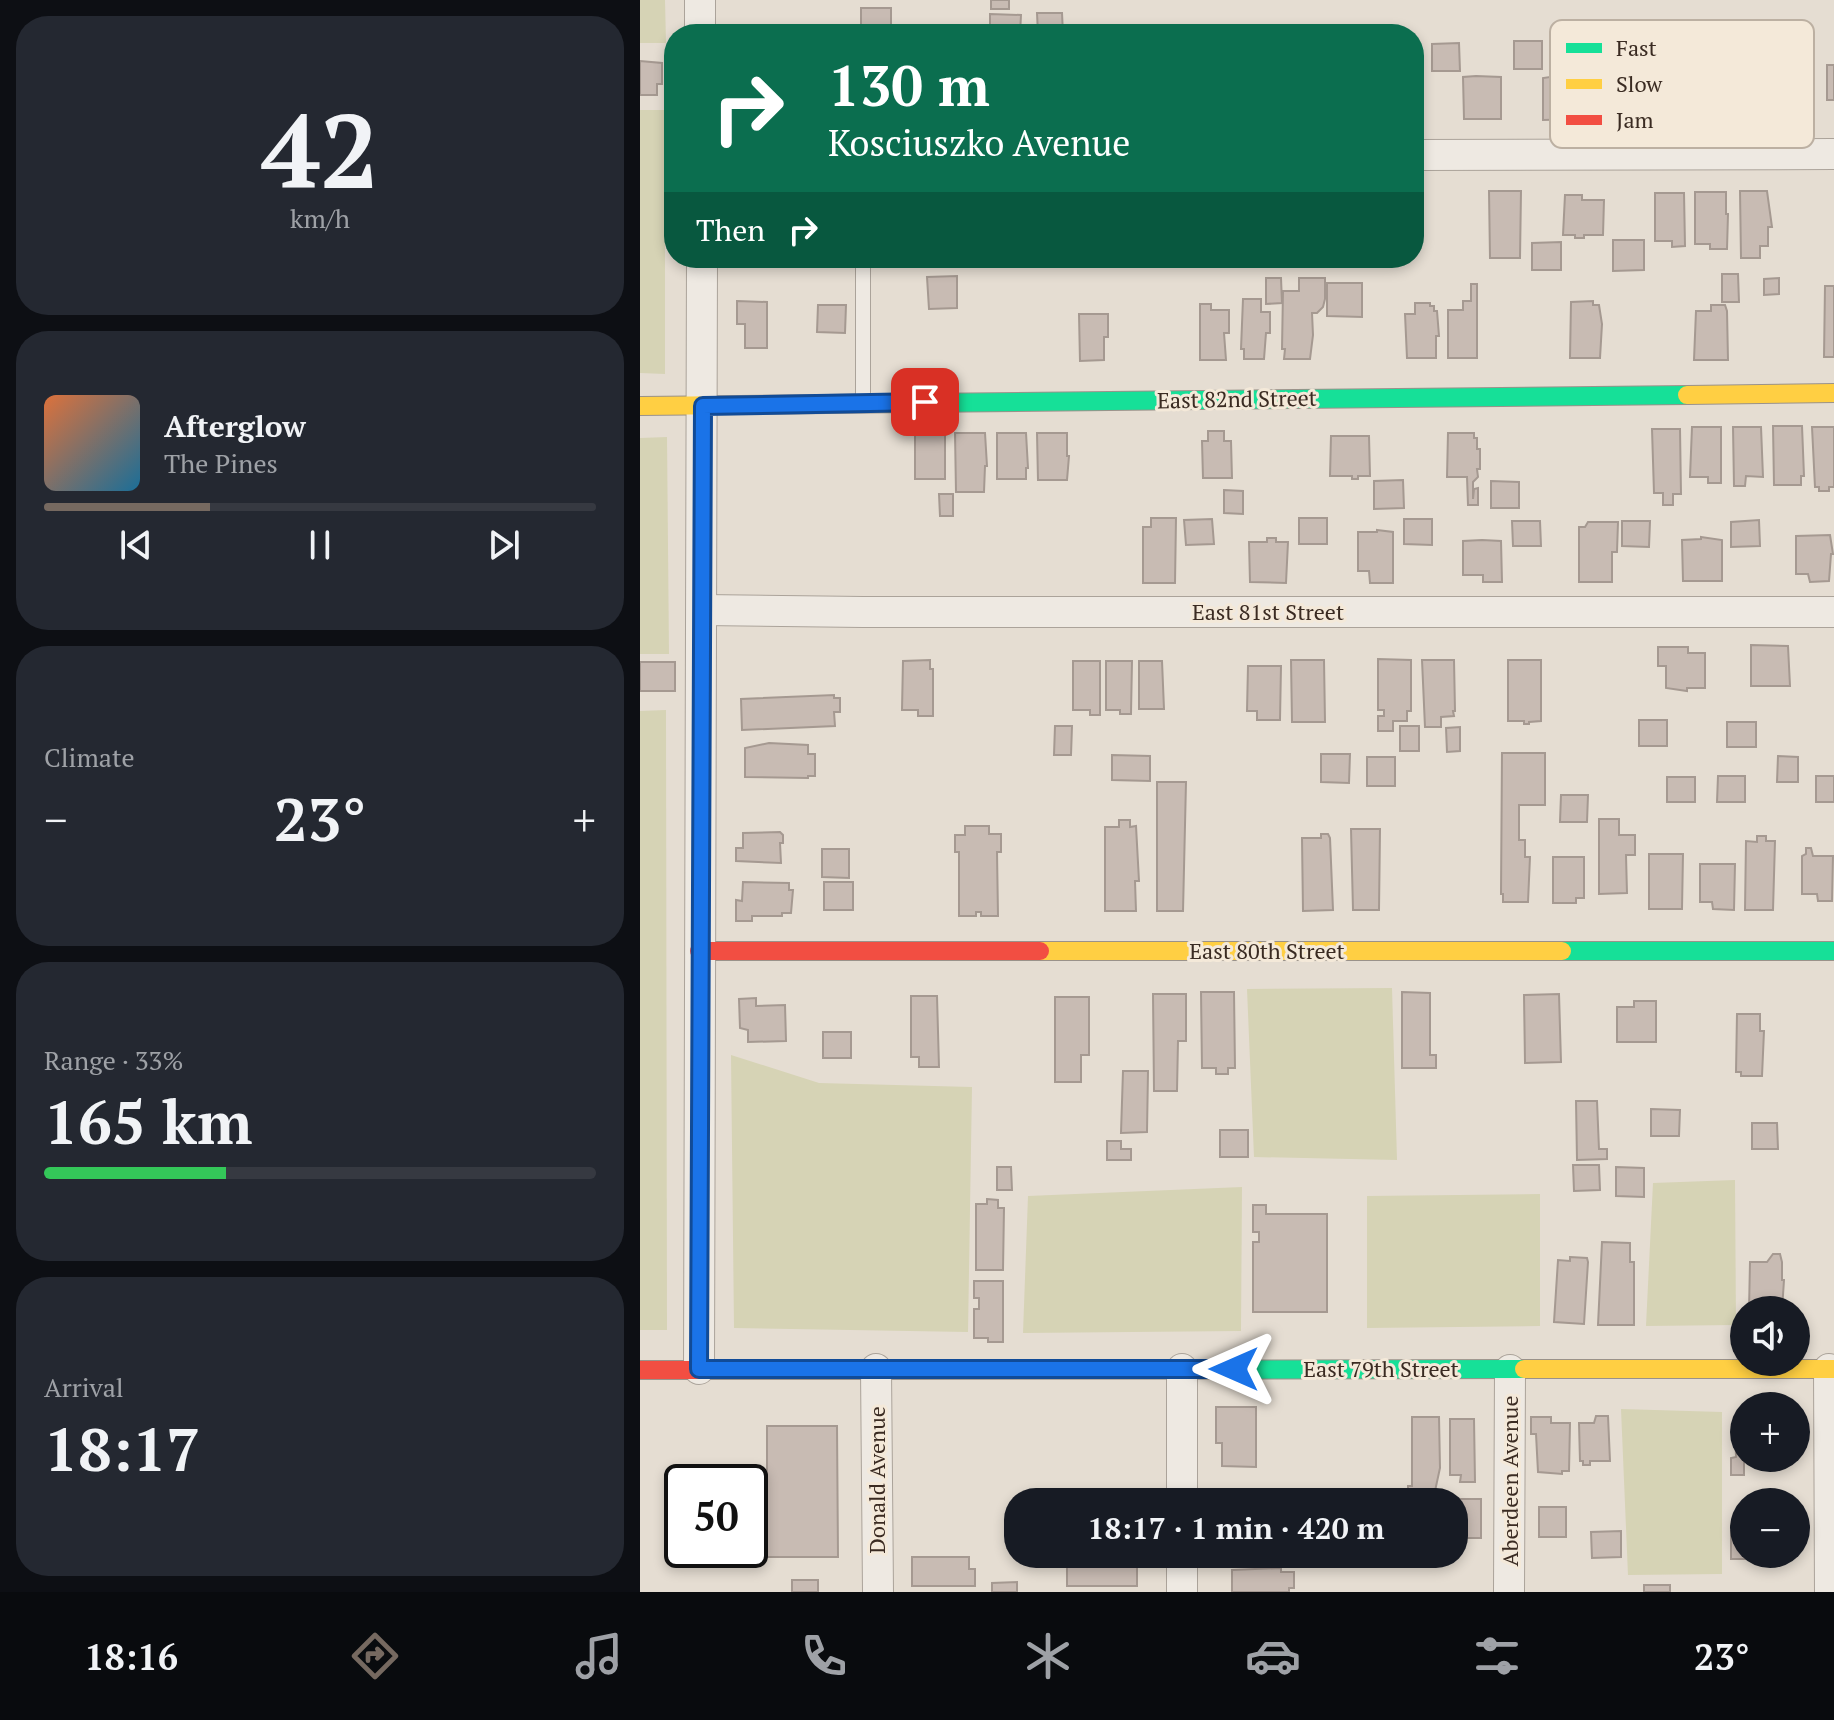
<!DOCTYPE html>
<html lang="en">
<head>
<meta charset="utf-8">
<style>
  :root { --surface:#171b24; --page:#242831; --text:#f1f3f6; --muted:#9ea1a6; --line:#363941; --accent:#766960 }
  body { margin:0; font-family:"PT Serif",serif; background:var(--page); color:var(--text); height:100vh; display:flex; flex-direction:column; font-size:30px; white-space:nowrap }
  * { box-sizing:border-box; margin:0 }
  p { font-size:26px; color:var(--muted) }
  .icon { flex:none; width:44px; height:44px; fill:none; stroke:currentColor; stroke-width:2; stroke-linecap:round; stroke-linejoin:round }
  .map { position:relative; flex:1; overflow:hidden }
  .side { display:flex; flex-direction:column; gap:16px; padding:16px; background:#0d0f14; width:640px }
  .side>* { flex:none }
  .top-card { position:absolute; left:24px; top:24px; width:760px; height:244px; border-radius:32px; box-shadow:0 4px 12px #0003; background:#0b6e4f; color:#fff; overflow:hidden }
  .buttons { position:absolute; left:1090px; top:1296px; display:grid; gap:16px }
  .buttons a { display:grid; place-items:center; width:80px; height:80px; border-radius:50%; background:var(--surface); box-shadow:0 4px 12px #0003; font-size:40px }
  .speed { position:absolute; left:24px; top:1464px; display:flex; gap:16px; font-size:40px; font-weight:700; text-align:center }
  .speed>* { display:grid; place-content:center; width:104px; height:104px; border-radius:50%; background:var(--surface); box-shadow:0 4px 12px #0003; line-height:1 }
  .speed .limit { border:4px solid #111; border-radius:12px; background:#fff; color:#111 }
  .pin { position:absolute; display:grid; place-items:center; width:68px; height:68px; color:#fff; margin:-34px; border-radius:16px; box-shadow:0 4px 12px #0006 }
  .me { position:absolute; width:88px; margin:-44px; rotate:270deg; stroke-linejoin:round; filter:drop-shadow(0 0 6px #0008) }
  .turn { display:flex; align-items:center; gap:28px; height:168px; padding:0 32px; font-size:36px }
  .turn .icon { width:104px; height:104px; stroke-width:2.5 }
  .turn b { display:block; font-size:56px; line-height:68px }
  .then { display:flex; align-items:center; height:76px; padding:0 32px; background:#0003; gap:16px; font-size:30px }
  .big { font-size:60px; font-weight:800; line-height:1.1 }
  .side .tile { flex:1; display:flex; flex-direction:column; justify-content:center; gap:12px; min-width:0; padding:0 28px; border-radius:32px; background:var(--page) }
  .side .dial { align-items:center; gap:0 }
  .dial b { font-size:104px; line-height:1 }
  .song { display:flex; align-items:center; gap:24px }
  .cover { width:96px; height:96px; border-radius:12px; background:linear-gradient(135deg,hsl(20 70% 55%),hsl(200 70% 35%)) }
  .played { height:8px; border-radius:4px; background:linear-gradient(90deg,var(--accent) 30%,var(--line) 30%) }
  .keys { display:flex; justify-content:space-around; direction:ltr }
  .heat { display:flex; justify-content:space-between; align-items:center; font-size:44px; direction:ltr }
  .charge { height:12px; border-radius:6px; background:linear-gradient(90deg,#34c759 33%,var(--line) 0) }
  .trip { position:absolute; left:364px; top:1488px; width:464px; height:80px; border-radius:32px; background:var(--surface); box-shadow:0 4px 12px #0003; font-weight:800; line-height:80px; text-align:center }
  .tab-bar { display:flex; height:128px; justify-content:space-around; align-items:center; background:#090b0e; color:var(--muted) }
  .tab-bar .icon { width:56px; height:56px }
  .tab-bar .on { color:var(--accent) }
  .tab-bar b { font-size:36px; color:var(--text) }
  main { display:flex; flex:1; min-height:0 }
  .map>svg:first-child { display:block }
  .green { fill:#d6d3b5 }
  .building { fill:#c8bbb3; stroke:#a59991; stroke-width:2 }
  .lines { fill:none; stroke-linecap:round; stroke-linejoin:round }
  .lane-casing { stroke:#aba39a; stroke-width:16 }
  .street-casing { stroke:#aba39a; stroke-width:32 }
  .fast-casing { stroke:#9a928a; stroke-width:20 }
  .slow-casing { stroke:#9a928a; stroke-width:20 }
  .jam-casing { stroke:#9a928a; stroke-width:20 }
  .lane { stroke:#eee9e2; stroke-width:14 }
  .street { stroke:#eee9e2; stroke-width:30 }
  .fast { stroke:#16e098; stroke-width:18 }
  .slow { stroke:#ffcf43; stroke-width:18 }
  .jam { stroke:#f24e42; stroke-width:18 }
  .route-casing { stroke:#114b97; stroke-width:20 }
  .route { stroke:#1a73e8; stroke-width:14 }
  .labels { text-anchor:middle; stroke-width:6; stroke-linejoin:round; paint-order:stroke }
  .street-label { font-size:22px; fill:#3a2b22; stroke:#f4e9d9 }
  .key { fill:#f4e9d9; stroke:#bcb0a2; stroke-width:2 }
  .key-label { font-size:22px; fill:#3a2b22 }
</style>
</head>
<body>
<main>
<section class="side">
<div class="tile dial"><b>42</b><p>km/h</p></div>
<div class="tile">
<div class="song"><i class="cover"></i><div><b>Afterglow</b><p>The Pines</p></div></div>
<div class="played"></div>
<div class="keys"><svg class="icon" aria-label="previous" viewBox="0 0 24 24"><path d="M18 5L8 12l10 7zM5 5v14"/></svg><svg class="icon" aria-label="pause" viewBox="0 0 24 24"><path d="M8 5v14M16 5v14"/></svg><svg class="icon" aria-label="next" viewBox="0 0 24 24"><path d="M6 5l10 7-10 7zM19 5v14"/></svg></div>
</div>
<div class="tile"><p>Climate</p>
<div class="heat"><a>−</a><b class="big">23°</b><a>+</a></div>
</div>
<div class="tile"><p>Range · 33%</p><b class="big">165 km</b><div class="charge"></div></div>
<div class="tile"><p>Arrival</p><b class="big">18:17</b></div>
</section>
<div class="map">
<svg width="1194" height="1592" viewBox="0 0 1194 1592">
  <rect width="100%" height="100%" fill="#e5ddd2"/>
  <g class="green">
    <path d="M0,0H25L26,43H0Z"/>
    <path d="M0,110H25V374L0,373Z"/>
    <path d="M27,437L29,654H0V438Z"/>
    <path d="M26,710L27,1330H0V711Z"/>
    <path d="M752,988L757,1160L614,1157L607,989Z"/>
    <path d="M91,1055L179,1083L332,1087L328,1332L94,1328Z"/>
    <path d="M1095,1180L1096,1325L1006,1326L1013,1183Z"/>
    <path d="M602,1187L601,1331L383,1333L388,1196Z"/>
    <path d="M900,1194V1326L727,1328V1196Z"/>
    <path d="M981,1409L1082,1412V1574L988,1575Z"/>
  </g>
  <g class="building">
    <rect x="351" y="0" width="18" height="9"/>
    <rect x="221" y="8" width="30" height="26"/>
    <path d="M397,13H422L423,34H398Z"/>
    <path d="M350,14L381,15L380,34H350Z"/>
    <rect x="874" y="41" width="28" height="28"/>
    <path d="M819,43L820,71H792V44Z"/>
    <path d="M0,61L22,63V84H17V95H0Z"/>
    <rect x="1187" y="65" width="7" height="35"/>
    <path d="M836,76L861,77V119H824L823,77Z"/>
    <path d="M917,76L943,77V119L903,120V78Z"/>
    <rect x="774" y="77" width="6" height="34"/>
    <path d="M849,191H881L880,258H850Z"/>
    <path d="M1100,191H1127L1132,227H1128V246H1120V258H1101Z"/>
    <path d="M1055,192H1086V214H1088L1087,249H1070V244H1055Z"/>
    <path d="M1015,193H1044L1045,246L1032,247V241H1015Z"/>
    <path d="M925,195H942V200H964L963,235H944V238H935V235H923Z"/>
    <path d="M973,240H1004V270L973,271Z"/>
    <path d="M921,242V270H892V243Z"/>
    <rect x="368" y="258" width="25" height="8"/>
    <path d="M1082,274H1098L1099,302H1082Z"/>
    <path d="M317,276V308L289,309L287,277Z"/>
    <path d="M626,278H641L642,303L626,304Z"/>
    <path d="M659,278H685V299L683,307L677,313H672L673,335L670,359H644L645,349H642L643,291H659Z"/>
    <path d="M1139,278V294L1124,295V279Z"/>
    <path d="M687,283H722V317L687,316Z"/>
    <path d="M831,284H837V358H808V310H823V301H831Z"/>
    <path d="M1185,286H1194V357H1184Z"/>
    <path d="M603,299H621V312H630V333H626L624,359H604V349H601Z"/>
    <path d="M97,301L127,302V348H105V324H97Z"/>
    <path d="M953,301V305H959L962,324L960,358H930L931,302Z"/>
    <path d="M775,303H790V306H794V311H797L799,336H796V358H767L765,314H775Z"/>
    <path d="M560,304H571V310H589V333H584L586,360H560Z"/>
    <path d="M178,305H206L205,333L177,332Z"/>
    <path d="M1071,305H1085L1087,311L1088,360H1054L1056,311H1071Z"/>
    <path d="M439,314H468V337H464V360L440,361Z"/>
    <path d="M1133,426H1162L1164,476H1161V485H1134Z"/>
    <path d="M1052,427H1081V483H1068V477H1050Z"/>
    <path d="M1093,427H1121L1123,477L1106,476L1105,486H1094Z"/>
    <path d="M1172,427H1194V487H1189V491H1179V487H1175Z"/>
    <path d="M1012,429H1040L1041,494H1033V505H1023V493H1014Z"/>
    <path d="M568,431H584V441H591L592,478H563L562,441H568Z"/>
    <rect x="275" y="433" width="30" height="46"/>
    <path d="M315,433H345L347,466H345L344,492H316Z"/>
    <path d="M357,433H386L388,468H386V479H357Z"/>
    <path d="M397,433H427V456H429L427,480H398Z"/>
    <path d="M808,433H834V438H837V449H840V469H837L838,477L833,482V499L834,489L838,488V505H828L827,477H807Z"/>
    <path d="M691,436H729L730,476H718V479H712V476H690Z"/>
    <path d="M763,480L764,508L734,509V481Z"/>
    <path d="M851,481L879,482V508H851Z"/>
    <path d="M584,490L603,491V514L584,513Z"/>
    <path d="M299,494H313V516H300Z"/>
    <path d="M511,518H536L535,583H503V527H511Z"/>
    <rect x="659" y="518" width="28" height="26"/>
    <path d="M572,519L574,544L546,545L544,520Z"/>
    <path d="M764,519H792V545L764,544Z"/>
    <path d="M1119,520L1120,546L1091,547V522Z"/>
    <path d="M872,521H900L901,546H873Z"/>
    <path d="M982,521H1010L1009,547L982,546Z"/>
    <path d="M948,522H978L977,552H972V582H939V527H945Z"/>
    <path d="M737,530L753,532V583H730L729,571H718V532H737Z"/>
    <path d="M1190,535L1193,554H1191L1189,581L1170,582L1168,574H1156V536Z"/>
    <path d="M1061,537L1082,540V581H1043L1042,540L1061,539Z"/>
    <path d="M627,538H636V542H648L646,583L610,582L609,542H627Z"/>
    <path d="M842,540L861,541L862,582H843V575H823V541Z"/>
    <path d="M1111,645L1148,646L1150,686H1111Z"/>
    <path d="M1018,647H1048V653H1065V688H1047V691L1026,688V666H1018Z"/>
    <path d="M738,659L771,660V711H767V721H753V731H738V716H744V710H738Z"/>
    <path d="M290,660V669H293V716H278V710H262L263,661Z"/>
    <path d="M651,660H684L685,722H652Z"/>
    <path d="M782,660H814L815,711H813L814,716L801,717V727H785Z"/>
    <path d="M868,660H901V721L889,722V724H884V721H868Z"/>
    <path d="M433,661H460V715H450V710H433Z"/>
    <path d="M466,661H492L491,714H480V710H466Z"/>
    <path d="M499,661H522L524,709H499Z"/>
    <rect x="0" y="662" width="35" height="29"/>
    <path d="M608,666H641L640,720H617V711H607Z"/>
    <path d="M194,695V698H200V712H194L195,726L102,730L101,699Z"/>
    <rect x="999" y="720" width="28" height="26"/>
    <rect x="1087" y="722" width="29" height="25"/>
    <path d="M415,726H432L431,755H414Z"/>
    <rect x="760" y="726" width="19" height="25"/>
    <path d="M820,727V751L807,752L806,728Z"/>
    <path d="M129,743L168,745V754H175V776H168V778L105,777V748Z"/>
    <path d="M862,753H905V805H879V840H885V857H890L888,902H863V894H861Z"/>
    <path d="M681,754H710L709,783L681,782Z"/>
    <path d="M472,755L510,756V781L472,780Z"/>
    <path d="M1138,756L1158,757V782H1137Z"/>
    <rect x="727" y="757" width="28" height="29"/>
    <path d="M1078,776H1105V802H1077Z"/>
    <rect x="1176" y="776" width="18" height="26"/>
    <rect x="1027" y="777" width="28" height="25"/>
    <path d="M517,782H546L543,911H517Z"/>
    <path d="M921,795H948L947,822H920Z"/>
    <path d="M959,819H979V835H995V855H986L987,893L959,894Z"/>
    <path d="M479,820H490V827L496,826L499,881H495L496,911H465V827H479Z"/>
    <path d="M325,826H349V834H361V852H357L358,916H341V912H336V916H319V852H315V835H325Z"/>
    <path d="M711,829H740L739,910H713Z"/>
    <path d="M140,832L143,835V843H140L141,863L96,861V848H103V833Z"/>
    <path d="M681,834H688L690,838L693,910L663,911L662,838H681Z"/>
    <path d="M1117,836H1126V841H1135L1133,910H1105L1106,841L1117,842Z"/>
    <path d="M1166,848H1171L1173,856H1193L1192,901H1178L1177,894H1162V856L1166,854Z"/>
    <path d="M182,849H209V878L182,877Z"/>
    <path d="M1009,854H1043L1042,909H1009Z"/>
    <path d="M913,857H944V898H936V903H913Z"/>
    <path d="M1060,864H1095L1094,910L1073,909L1072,902H1060Z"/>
    <path d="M103,882L149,883V890H153L151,913H142V916H112V921H96V900L102,901Z"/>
    <rect x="184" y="882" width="29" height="28"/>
    <path d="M561,992H594L595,1068H588V1074H576V1068H562Z"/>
    <path d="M762,992L790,993V1055H796V1068H762Z"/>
    <path d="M513,994H546V1041H538L537,1091H514Z"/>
    <path d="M919,994L921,1062L885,1063L884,995Z"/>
    <path d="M271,996H297L299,1067H279V1057H271Z"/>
    <path d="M415,997H449V1055H441V1082H415Z"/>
    <path d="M116,998V1006L145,1005L146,1041L108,1042V1030L100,1028L99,999Z"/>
    <path d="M994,1001H1016V1042H977V1007H994Z"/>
    <path d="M1097,1014H1120V1031H1124L1122,1076H1101V1072H1096Z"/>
    <rect x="183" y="1032" width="28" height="26"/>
    <path d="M483,1071H508L507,1132L481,1133Z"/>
    <path d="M936,1101H957L959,1149H967V1159L937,1160Z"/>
    <path d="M1011,1109L1040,1110L1039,1136H1011Z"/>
    <path d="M1112,1123H1137L1138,1149H1112Z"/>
    <rect x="580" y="1130" width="28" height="27"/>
    <path d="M467,1141H481V1149H491V1160H467Z"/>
    <path d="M933,1165H959L960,1190L934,1191Z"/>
    <path d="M357,1167H371L372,1190H357Z"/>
    <path d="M976,1167L1004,1168V1197L976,1196Z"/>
    <path d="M347,1199L358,1200V1208H364L363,1270H336V1204H347Z"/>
    <path d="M613,1205H626V1214H687V1312H613V1242H619V1232H613Z"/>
    <path d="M962,1242L990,1243V1262H994V1325H958Z"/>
    <path d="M1133,1254H1140L1142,1262V1280H1144L1142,1310H1109L1110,1262H1127Z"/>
    <path d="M930,1257L947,1258L948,1262L944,1324L914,1322L918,1260L930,1261Z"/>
    <path d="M334,1281H363V1342H348V1338H334V1309H339V1298H334Z"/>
    <path d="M576,1407H616V1467L582,1466V1443H576Z"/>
    <path d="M956,1416H968L970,1461H950V1465H943V1461H940L939,1423H954Z"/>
    <path d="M772,1417H799L800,1468L795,1491H800V1502H772V1493H768V1486H772Z"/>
    <path d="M891,1417H911V1423H930L929,1471H922V1474L898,1472L896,1434H891Z"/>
    <path d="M810,1419H834L835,1482H820L821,1475H810Z"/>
    <path d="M1095,1422H1104V1458H1130V1462H1104V1475H1091V1458L1096,1457Z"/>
    <path d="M127,1426H197L198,1557H114V1499H127Z"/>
    <path d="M802,1499H841V1538H814V1502H802Z"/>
    <rect x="899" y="1507" width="27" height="30"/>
    <path d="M1104,1530V1554H1118V1559H1091V1531Z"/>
    <path d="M981,1531V1557L952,1558L951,1532Z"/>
    <rect x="427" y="1556" width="70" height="30"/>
    <path d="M272,1557H329V1569H335V1586H272Z"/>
    <path d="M641,1568V1572H654V1588H649V1592H592V1570Z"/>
    <rect x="152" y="1580" width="26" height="12"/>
    <path d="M377,1582V1592H352V1583Z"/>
    <rect x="1004" y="1585" width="26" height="7"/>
  </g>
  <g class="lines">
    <defs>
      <path id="lane" d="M223,258V399"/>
      <g id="street">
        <path d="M60,0V34"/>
        <path d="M774,155L1194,154"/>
        <path d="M63,610L223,612H1194"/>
        <path d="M59,1369L62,258"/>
        <path d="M236,1369L238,1592"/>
        <path d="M1189,1369L1190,1592"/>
        <path d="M542,1502V1369"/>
        <path d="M542,1592V1554"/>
        <path d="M869,1592L870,1370"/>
      </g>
      <g id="fast">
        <path d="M274,403L1047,395"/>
        <path d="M922,951H1194"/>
        <path d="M230,1370L884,1369"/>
      </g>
      <g id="slow">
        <path d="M1047,395L1194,393"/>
        <path d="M0,406L274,403"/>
        <path d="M400,951H922"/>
        <path d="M884,1369H1194"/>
      </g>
      <g id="jam">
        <path d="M59,951H400"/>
        <path d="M0,1370H230"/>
      </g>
    </defs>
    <use href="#lane" class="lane-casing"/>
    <use href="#street" class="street-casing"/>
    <use href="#fast" class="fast-casing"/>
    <use href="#slow" class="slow-casing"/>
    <use href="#jam" class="jam-casing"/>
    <use href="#lane" class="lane"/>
    <use href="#street" class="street"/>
    <use href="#fast" class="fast"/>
    <use href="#slow" class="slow"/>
    <use href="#jam" class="jam"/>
  </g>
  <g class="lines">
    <defs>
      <path id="route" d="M285,402L63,406L59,1369H594"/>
    </defs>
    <use href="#route" class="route-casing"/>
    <use href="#route" class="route"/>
  </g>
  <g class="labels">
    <g class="street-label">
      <text transform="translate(597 399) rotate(-1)" y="8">East 82nd Street</text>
      <text x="628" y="620">East 81st Street</text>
      <text x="627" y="959">East 80th Street</text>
      <text x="741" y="1377">East 79th Street</text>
      <text transform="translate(237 1480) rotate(-90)" y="8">Donald Avenue</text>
      <text transform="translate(870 1481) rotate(-90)" y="8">Aberdeen Avenue</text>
    </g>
  </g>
  <rect x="910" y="20" width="264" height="128" rx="12" class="key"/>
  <rect x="926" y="43" width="36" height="10" fill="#16e098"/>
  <rect x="926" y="79" width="36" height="10" fill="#ffcf43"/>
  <rect x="926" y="115" width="36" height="10" fill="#f24e42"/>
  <g class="key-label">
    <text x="976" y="56">Fast</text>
    <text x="976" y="92">Slow</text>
    <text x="976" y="128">Jam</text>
  </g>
</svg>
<div class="buttons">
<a><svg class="icon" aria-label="sound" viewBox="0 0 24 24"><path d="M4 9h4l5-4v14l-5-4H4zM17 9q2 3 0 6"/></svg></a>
<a>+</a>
<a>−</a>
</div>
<div class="speed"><div class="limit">50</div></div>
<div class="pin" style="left:285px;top:402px;background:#d93025"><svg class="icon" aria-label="arrive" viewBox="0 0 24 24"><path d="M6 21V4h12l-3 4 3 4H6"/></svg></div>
<svg class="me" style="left:594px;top:1369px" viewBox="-20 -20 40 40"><path d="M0-17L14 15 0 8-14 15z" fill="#1a73e8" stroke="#fff" stroke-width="4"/></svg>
<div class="trip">18:17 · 1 min · 420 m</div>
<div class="top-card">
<div class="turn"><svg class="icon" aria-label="right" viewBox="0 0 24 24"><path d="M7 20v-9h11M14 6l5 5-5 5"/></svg><div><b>130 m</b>Kosciuszko Avenue</div></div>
<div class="then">Then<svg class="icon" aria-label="right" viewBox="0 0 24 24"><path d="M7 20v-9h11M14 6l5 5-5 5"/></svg></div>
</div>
</div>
</main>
<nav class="tab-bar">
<b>18:16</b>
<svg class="icon on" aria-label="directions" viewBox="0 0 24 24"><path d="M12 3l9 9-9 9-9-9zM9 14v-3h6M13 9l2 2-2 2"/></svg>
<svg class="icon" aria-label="music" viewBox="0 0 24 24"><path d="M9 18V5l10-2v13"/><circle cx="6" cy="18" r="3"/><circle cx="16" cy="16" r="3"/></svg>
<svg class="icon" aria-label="phone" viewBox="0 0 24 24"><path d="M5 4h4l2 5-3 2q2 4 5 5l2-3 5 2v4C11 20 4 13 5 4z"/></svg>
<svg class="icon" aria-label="climate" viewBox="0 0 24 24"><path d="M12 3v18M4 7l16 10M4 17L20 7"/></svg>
<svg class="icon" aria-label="car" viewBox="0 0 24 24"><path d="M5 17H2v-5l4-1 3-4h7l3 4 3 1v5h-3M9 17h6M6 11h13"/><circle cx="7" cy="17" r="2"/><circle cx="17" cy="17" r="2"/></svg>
<svg class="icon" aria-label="filters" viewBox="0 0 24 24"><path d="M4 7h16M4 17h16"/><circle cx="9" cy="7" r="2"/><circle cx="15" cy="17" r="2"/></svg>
<b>23°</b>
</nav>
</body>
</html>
